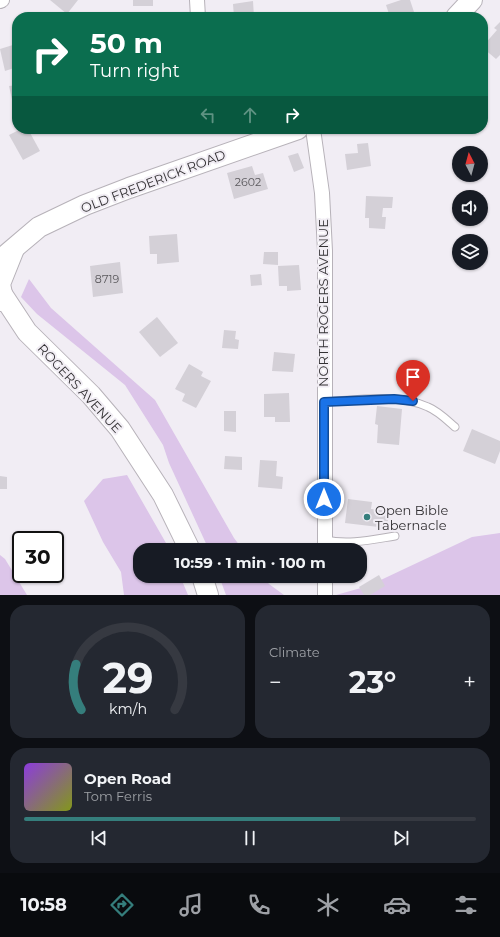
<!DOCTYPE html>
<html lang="en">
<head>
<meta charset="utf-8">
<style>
  :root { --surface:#171b24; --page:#242831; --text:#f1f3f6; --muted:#9ea1a6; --line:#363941; --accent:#357e7c }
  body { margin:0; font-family:Montserrat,sans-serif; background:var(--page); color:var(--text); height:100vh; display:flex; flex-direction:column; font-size:15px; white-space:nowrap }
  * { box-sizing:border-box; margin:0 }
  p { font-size:13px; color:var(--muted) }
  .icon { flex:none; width:22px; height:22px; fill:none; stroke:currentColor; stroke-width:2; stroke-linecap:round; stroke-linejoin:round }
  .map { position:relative; height:595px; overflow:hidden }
  .sheet { display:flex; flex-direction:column; gap:10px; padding:10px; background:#0d0f14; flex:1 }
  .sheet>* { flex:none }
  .guide { position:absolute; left:12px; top:12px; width:476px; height:122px; border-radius:16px; box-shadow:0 1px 3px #0004; background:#0b6e4f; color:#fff; overflow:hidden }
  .needle { width:26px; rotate:354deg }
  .tools { position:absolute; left:452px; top:146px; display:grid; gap:8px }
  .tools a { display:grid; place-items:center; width:36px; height:36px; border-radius:50%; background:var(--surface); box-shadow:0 1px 3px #0004; font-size:20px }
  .speed { position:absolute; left:12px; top:531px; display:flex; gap:8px; font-size:20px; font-weight:700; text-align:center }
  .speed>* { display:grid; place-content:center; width:52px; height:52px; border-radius:50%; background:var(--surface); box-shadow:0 1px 3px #0004; line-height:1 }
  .speed .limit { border:2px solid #111; border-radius:6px; background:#fff; color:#111 }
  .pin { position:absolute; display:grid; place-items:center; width:34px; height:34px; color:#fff; margin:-41px -17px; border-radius:50% 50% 50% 0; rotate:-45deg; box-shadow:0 0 4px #0007 }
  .pin .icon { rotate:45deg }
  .me { position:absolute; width:44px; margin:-22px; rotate:0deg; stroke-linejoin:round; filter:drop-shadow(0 0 3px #0008) }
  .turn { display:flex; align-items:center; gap:14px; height:84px; padding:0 12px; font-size:18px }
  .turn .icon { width:52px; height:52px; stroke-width:2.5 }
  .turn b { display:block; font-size:28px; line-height:34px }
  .lanes { display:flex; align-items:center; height:38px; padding:0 12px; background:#0003; justify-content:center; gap:20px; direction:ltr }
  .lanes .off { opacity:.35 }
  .big { font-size:30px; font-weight:700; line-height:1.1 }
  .sheet .widget { flex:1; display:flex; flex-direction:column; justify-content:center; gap:6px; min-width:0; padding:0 14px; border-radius:16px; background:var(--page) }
  .sheet .dial { align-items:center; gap:0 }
  .dial svg { height:104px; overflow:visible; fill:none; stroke:var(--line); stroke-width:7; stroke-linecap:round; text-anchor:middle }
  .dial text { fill:var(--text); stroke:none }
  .song { display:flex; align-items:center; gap:12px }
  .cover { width:48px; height:48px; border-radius:6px; background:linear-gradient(135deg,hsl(270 70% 55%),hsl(70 70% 35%)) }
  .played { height:4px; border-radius:2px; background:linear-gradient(90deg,var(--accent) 70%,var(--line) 70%) }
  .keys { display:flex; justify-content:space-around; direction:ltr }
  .heat { display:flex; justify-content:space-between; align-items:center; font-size:22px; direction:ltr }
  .sheet .tiles { flex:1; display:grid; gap:10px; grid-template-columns:1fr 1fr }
  .widget:last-child { grid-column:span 2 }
  .trip { position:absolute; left:133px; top:543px; width:234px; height:40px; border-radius:16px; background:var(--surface); box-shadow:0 1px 3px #0004; font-weight:700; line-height:40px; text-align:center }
  .dock { display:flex; height:64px; justify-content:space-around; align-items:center; background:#090b0e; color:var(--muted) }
  .dock .icon { width:28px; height:28px }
  .dock .on { color:var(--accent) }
  .dock b { font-size:18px; color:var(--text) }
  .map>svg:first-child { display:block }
  .green { fill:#dcc5e9 }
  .building { fill:#d4d0d7 }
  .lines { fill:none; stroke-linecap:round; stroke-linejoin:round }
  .lane-casing { stroke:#b7b2b9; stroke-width:9 }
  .street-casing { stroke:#b7b2b9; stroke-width:16 }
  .secondary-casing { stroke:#b7b2b9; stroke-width:22 }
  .lane { stroke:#fff; stroke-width:7 }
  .street { stroke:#fff; stroke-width:14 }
  .secondary { stroke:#fff; stroke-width:20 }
  .route-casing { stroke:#114b97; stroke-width:10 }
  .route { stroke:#1a73e8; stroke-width:7 }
  .poi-dot { fill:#357e7c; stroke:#f1edf4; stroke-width:1.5 }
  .labels { text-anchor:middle; stroke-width:4; stroke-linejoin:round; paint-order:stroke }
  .number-label { font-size:11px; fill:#5a585c }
  .street-label { font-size:13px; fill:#323033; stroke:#f1edf4 }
  .poi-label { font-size:13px; fill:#323033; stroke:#f1edf4; text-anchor:start }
</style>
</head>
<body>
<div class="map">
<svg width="500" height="595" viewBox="0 0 500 595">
  <rect width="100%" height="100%" fill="#f1edf4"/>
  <g class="green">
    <path d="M29,279L51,308L155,400L234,538L243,550H209L169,463L163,445L125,385L37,314L21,297Z"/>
    <path d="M127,475L170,550H140V576H180L188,595H124L121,572L103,542L84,501L103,479Z"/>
    <path d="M500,533V595H336L368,586L472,537Z"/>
    <path d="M0,555L5,559L27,595H0Z"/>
    <path d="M219,576H262L269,584L284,595H226Z"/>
  </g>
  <g class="building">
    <path d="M50,0H78L67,14Z"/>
    <rect x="133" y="0" width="20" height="6"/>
    <path d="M401,0H410L414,12L400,17H390L386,5Z"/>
    <path d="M253,1L254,17H234L233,4Z"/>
    <path d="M500,22V55L496,59L483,48V46L497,30L494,28Z"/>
    <path d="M16,44L17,67L5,71L0,49Z"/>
    <path d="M17,85V117H16L9,86Z"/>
    <path d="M21,129H28L40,151L23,160L9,135Z"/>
    <path d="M87,129H102V132Z"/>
    <path d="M368,143L371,166L347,170L345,154L358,153L357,144Z"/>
    <path d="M298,153L304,168L294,172L288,156Z"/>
    <path d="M252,166L255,175L263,173L268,189L234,199L227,173Z"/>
    <path d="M366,196L393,197L392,208H383L382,217H386L385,229L369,228V218H365Z"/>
    <path d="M177,234L179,262L157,264V254H150L149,236Z"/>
    <path d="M264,252H278V265L263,264Z"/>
    <path d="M120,262L123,293L93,297L90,266Z"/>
    <path d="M299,265L301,290L287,291V286H279L278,266Z"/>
    <path d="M261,274L262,285L251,286L250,275Z"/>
    <path d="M157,317L178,343L160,357L139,332Z"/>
    <path d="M224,330L236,331L235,339L239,340L238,349L222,348Z"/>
    <path d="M274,352L295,354L293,372L272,371Z"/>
    <path d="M189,364L203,372L201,376L211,381L196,408L182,401L185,394L175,389Z"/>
    <path d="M289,393L290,422H275V417H264V394Z"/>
    <path d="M377,406L402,409L399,445L377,443L378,425L375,424Z"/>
    <path d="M224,411H236V432L224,431Z"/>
    <path d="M472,429L500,441V451L495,464L463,451Z"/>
    <path d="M225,456L242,457V470L224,469Z"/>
    <path d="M260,460L277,461L276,476L283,477L282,489L258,487Z"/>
    <path d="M0,476L7,477V489H0Z"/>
    <path d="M348,499L372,502L371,509L389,511L387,528L345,523Z"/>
    <path d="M379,575L385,586L370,595H364L359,587Z"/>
  </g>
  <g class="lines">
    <defs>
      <g id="lane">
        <path d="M324,402C357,400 397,393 428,407C438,411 447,420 455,427"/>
        <path d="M325,540C349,545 370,540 395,536"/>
      </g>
      <g id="street">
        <path d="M197,0L198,17"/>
        <path d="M0,1L2,0"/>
        <path d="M313,129L322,193L325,251V550"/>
        <path d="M325,576V595"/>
      </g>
      <g id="secondary">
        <path d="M456,17L472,0"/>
        <path d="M0,260L39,227L85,205L129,188L298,129"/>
        <path d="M2,294L27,332L91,395L120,429L163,495L190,550"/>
        <path d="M0,301L2,294L0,284L14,249"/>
        <path d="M202,576L208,595"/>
      </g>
    </defs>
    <use href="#lane" class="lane-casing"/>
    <use href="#street" class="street-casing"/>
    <use href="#secondary" class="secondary-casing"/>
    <use href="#lane" class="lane"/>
    <use href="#street" class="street"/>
    <use href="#secondary" class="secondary"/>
  </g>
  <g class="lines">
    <defs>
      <path id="route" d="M324,499V402L394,399L413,401"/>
    </defs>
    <use href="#route" class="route-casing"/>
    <use href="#route" class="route"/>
  </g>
  <circle class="poi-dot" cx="367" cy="517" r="4"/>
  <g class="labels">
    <g class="number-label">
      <text x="248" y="186">2602</text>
      <text x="107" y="283">8719</text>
    </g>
    <g class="street-label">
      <text transform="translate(153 181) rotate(-21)" y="5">OLD FREDERICK ROAD</text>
      <text transform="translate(323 303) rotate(-90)" y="5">NORTH ROGERS AVENUE</text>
      <text transform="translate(80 388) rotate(47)" y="5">ROGERS AVENUE</text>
    </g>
    <g class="poi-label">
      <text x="375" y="515">Open Bible<tspan x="375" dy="15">Tabernacle</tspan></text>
    </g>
  </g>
</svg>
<div class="tools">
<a><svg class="needle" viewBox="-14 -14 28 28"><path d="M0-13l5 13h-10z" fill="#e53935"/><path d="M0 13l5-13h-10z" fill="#9ea1a6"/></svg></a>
<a><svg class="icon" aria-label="sound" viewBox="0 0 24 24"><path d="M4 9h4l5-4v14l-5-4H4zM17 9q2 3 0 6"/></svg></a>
<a><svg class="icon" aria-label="layers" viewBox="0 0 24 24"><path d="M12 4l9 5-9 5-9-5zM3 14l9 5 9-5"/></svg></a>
</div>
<div class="speed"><div class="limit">30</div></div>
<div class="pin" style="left:413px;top:401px;background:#d93025"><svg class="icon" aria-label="arrive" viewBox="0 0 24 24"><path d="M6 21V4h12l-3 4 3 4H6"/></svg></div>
<svg class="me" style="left:324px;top:499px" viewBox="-20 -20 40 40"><circle r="17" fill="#1a73e8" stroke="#fff" stroke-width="3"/><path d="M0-11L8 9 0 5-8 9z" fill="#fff"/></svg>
<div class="trip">10:59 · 1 min · 100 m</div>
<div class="guide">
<div class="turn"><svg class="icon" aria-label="right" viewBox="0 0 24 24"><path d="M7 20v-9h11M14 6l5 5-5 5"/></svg><div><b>50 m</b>Turn right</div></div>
<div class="lanes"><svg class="icon off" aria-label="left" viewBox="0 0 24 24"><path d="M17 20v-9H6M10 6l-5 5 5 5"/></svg><svg class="icon off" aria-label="ahead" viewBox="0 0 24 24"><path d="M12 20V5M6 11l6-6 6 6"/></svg><svg class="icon" aria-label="right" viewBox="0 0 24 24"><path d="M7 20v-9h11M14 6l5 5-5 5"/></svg></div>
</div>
</div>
<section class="sheet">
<div class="tiles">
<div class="widget dial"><svg viewBox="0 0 100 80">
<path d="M14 69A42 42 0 1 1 86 69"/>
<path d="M14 69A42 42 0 0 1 10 34" stroke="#357e7c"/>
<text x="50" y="56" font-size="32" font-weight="700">29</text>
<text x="50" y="72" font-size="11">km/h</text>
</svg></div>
<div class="widget"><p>Climate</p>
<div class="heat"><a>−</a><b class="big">23°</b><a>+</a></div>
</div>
<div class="widget">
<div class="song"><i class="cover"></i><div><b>Open Road</b><p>Tom Ferris</p></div></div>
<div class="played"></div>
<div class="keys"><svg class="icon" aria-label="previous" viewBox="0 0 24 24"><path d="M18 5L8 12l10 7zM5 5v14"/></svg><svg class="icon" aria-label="pause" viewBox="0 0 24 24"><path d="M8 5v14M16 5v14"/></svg><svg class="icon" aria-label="next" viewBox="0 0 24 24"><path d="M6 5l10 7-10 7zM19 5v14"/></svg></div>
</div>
</div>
</section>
<nav class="dock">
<b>10:58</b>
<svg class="icon on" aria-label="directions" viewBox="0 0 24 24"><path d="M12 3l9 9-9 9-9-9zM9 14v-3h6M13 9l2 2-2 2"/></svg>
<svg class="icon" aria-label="music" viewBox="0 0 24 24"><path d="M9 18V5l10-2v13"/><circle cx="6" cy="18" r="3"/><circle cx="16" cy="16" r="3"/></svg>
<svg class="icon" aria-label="phone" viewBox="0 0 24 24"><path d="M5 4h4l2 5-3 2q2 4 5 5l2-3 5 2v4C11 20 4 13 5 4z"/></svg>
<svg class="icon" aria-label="climate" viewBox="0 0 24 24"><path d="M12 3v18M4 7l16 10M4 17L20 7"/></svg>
<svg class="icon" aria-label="car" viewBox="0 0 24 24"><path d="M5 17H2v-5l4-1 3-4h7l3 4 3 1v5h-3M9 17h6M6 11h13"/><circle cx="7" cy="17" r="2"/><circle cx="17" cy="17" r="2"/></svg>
<svg class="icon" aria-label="filters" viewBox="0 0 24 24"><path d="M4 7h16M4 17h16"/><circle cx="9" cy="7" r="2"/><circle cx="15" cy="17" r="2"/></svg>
</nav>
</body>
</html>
